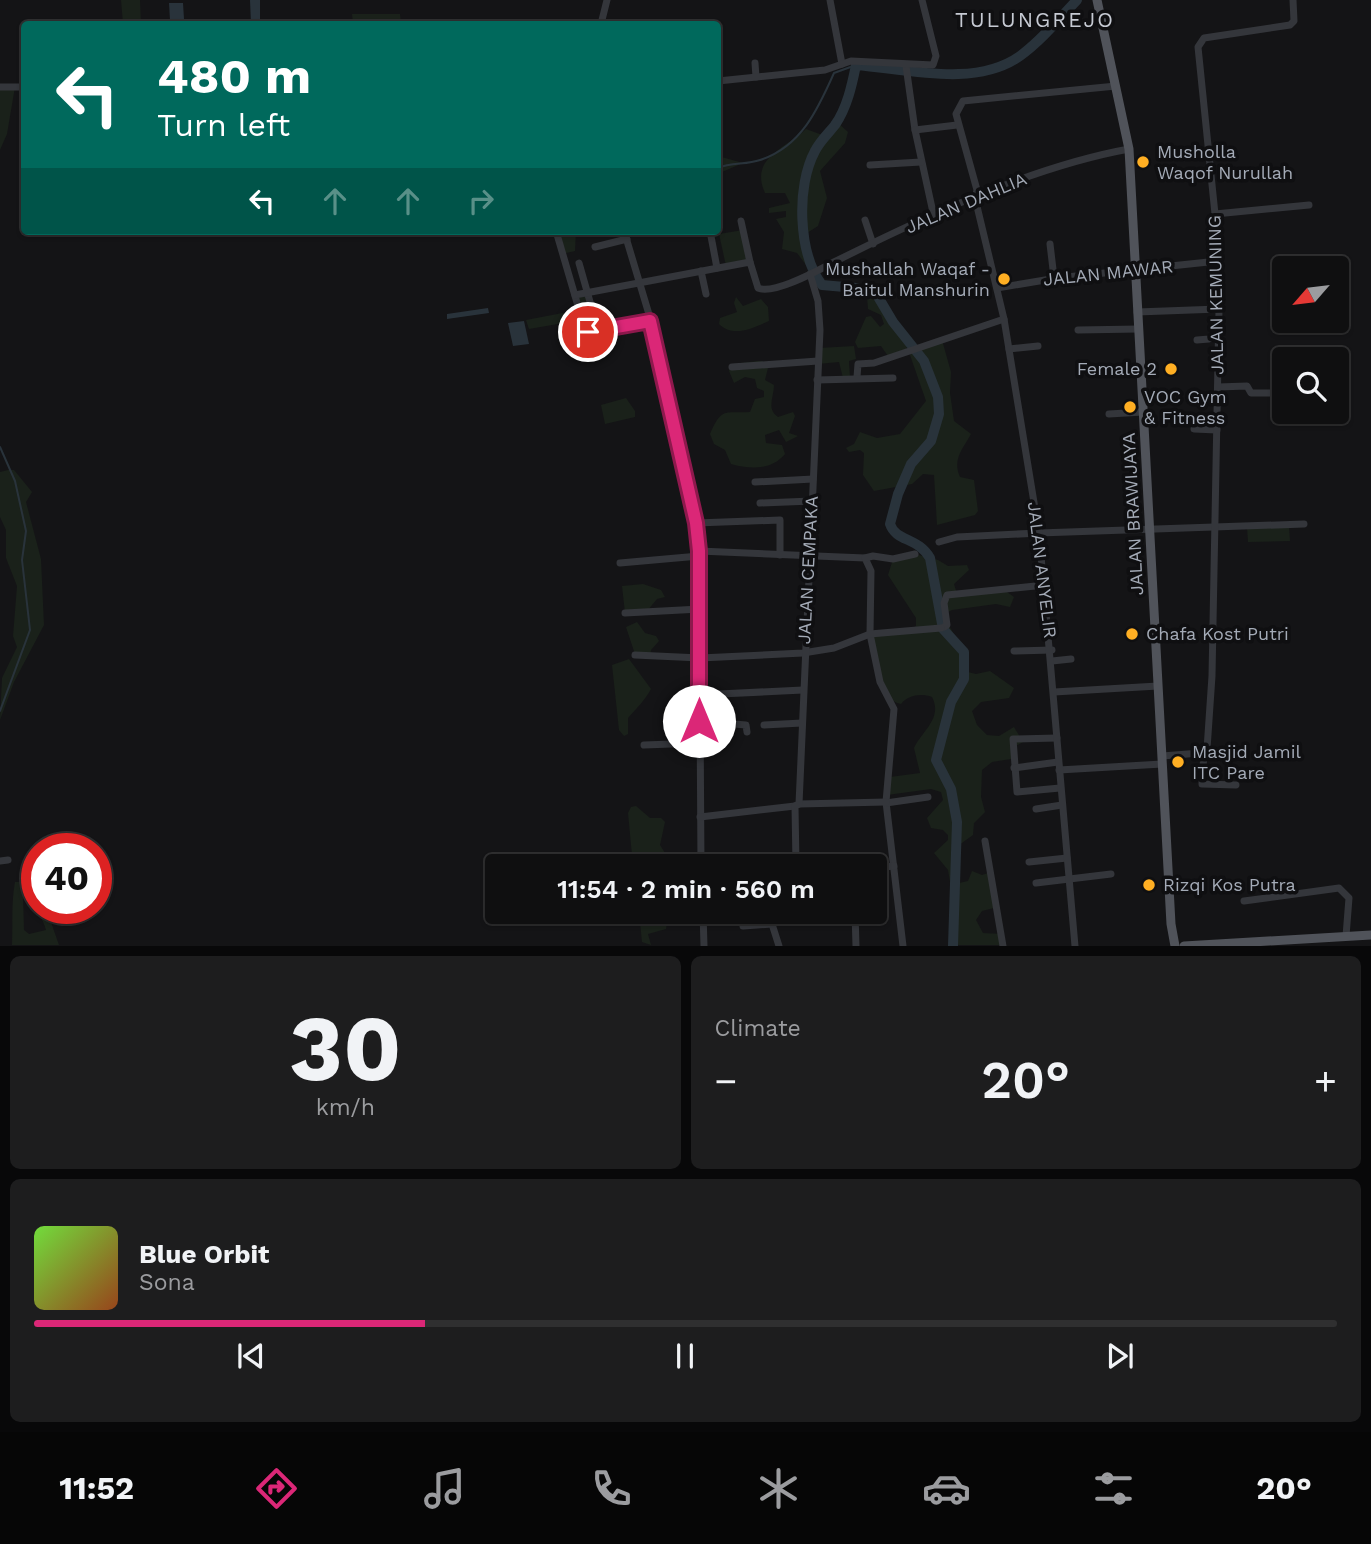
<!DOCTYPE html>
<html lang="en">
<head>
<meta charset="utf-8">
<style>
  :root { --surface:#0f0f10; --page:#1d1d1e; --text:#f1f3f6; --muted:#9b9c9f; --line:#2f2f30; --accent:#db2777 }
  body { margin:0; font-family:"Work Sans",sans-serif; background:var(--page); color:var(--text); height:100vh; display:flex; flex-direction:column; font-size:26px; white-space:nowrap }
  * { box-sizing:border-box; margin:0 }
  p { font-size:23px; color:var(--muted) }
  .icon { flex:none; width:38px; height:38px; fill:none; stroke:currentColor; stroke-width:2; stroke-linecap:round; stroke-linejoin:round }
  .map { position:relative; height:946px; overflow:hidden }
  .sheet { display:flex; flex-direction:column; gap:10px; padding:10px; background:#080809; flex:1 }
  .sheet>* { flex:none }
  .hud { position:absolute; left:21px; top:21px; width:700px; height:214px; border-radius:7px; box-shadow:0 2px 5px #0004,0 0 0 2px var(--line); background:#00695c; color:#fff; overflow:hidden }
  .needle { width:46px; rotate:242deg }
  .fabs { position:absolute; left:1272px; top:256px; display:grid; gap:14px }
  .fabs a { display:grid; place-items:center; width:77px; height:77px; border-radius:7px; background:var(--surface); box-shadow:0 2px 5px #0004,0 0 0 2px var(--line); font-size:35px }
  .speed { position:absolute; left:21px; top:833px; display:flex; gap:14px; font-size:35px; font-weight:700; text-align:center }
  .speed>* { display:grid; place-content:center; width:91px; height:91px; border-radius:50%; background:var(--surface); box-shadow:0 2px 5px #0004,0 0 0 2px var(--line); line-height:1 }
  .speed .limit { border:10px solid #d22; background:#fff; color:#111 }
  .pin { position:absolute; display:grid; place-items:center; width:60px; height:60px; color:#fff; margin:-30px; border:4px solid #fff; border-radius:50%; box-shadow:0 2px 7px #0007 }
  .me { position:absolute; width:77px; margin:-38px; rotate:0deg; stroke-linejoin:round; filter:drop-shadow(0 0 5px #0008) }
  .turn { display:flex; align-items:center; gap:24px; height:147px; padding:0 21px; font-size:32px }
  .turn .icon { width:91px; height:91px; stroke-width:2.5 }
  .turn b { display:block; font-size:49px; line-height:60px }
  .lanes { display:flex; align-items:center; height:66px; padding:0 21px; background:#0003; justify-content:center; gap:35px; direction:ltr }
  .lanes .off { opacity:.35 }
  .big { font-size:52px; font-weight:600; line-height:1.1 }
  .sheet .tile { flex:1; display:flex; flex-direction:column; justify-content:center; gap:10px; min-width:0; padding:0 24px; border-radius:10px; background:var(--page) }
  .sheet .dial { align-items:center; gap:0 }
  .dial b { font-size:91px; line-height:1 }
  .song { display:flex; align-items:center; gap:21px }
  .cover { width:84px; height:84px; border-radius:10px; background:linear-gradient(135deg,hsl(100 70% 55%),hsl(20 70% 35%)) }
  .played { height:7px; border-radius:4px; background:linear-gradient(90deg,var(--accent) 30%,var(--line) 30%) }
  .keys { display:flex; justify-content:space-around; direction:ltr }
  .heat { display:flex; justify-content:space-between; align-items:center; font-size:38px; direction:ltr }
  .sheet .tiles { flex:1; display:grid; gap:10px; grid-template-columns:1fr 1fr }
  .tile:last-child { grid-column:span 2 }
  .trip { position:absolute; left:485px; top:854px; width:402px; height:70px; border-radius:7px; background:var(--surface); box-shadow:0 2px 5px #0004,0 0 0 2px var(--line); font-weight:600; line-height:70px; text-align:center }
  .dock { display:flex; height:112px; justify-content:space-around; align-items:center; background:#060606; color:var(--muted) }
  .dock .icon { width:49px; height:49px }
  .dock .active { color:var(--accent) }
  .dock b { font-size:32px; color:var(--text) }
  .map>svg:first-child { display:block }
  .green { fill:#1a211a; fill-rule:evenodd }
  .water { fill:#29333b }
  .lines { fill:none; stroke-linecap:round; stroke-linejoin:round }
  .stream { stroke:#29333b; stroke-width:2 }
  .river { stroke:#29333b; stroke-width:10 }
  .minor { stroke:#34363b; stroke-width:7 }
  .major { stroke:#50535a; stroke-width:9 }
  .route-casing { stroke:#8e194d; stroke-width:18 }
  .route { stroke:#db2777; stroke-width:12 }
  .poi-dot { fill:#ffaf23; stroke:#0f0f11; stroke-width:2.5 }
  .labels { text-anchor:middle; stroke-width:7; stroke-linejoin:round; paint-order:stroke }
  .poi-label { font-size:18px; fill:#a4abb7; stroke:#0f0f11; text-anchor:start }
  .street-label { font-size:18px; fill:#a4abb7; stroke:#0f0f11 }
  .quarter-label { font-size:21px; letter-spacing:2px; fill:#c6cad3; stroke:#0f0f11 }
</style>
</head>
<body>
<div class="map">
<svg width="1371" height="946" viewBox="0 0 1371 946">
  <rect width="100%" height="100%" fill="#141416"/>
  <g class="green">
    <path d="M121,0H140L141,24H123Z"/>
    <path d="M352,14H400L401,24H353Z"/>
    <path d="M0,87H15L7,134L0,150Z"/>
    <path d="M837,122L848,132L845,143L820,171L827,198L818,226L807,233L811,260L806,265L797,253L782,249L784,232L776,219L786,217V211L769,213V208L790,203L785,193H765C749,158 785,149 806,129L825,136Z"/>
    <path d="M718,156L743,163L722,172L721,188L718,192Z"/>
    <path d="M743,230L750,262L726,266L719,234Z"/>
    <path d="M556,231H576L575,251L562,254Z"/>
    <path d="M588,293L598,330L591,332L581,320L529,329L526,320L578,310L575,295Z"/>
    <path d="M871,293L877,295L893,322L910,340L906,349L888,356L881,346L858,348L855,342L866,317L871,316L880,327L884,324L881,315L868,309L867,297Z"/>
    <path d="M736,297L743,306L761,299L768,307L769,321C753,328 733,338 719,324L720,318L737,312L734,303Z"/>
    <path d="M942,340L951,372L950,393L954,421L971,434C963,449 952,459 960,477L974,480L978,511L975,515L937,525L934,475L923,474L912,484L874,491L863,475L864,453L860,450L849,452L846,448L854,444L860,432L877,438L900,434L926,401L910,355L912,350Z"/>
    <path d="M854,346L856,359L849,361L850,378H843L839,362L818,364L819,348Z"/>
    <path d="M758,361H762L768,368L765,380L774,385C774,397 766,409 778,417L793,412L795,416L789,433L798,436L786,442L779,430L765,435L766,443L782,445L785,454C771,471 749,469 731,464L725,450L714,444L710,434C722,405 727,414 750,412L755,399L764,397V391L757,388L755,379L745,377L734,383L729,371L732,364Z"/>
    <path d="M626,398L635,411V417L605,424L601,405Z"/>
    <path d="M8,470H14L32,492L26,502L41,559L44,625L14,682L0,720L2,678L17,647L13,636L17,586L6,558V530L0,517V472Z"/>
    <path d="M1289,526L1290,541L1248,542L1247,527Z"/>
    <path d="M915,554L938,560L948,566L967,565L969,570L954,584L957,594L1007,592L1014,597L1010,607L996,604L952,610L948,612L947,622L964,652V671L976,674L990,671L1014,688L1009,698L981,702L972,711L977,725L987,735L999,736L1014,727L1023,742L1016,746L1011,759L992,762L982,770L981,797L985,812L974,823L973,835L955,848L953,873L959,883L968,881L972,871L982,875L991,872L998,907L982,911L976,920L983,933L1002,934L1003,945H952L953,899L948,870L934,853L948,840V835L943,830L931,828L927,818L943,800L941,792L931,789L887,795L890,777L920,773L914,748C922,731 943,718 932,697C921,693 908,695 901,704C877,700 874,653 870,634L910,630L916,626V618L888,575L893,559Z"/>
    <path d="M643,584L661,590L665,597L657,599L647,611L625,613L622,586Z"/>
    <path d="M637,622L645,633L656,636L659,641L651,650L650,657L635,654L626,627Z"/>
    <path d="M629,659L651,689C645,700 637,708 628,718V734L624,736L619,730L612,665Z"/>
    <path d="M636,806L650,818H661L665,822L660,845L668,858L667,866H633L628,813L631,807Z"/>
    <path d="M15,882H37V908H46L59,945H12C13,922 11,904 15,882ZM23,894L30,898C34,911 43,917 46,930L29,934L24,930Z"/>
    <path d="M639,912H649L652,918L663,917L667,923L666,929L648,934L651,945L642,942Z"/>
  </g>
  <g class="water">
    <path d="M250,0H260V24H251Z"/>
    <path d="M169,3H183L184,19L170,20Z"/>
    <path d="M488,308L489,313L447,319V314Z"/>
    <path d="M524,321L529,344L513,346L508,323Z"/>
  </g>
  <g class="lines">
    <g class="stream">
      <path d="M718,168C731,162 746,165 760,160C801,147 818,109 834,73L856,65"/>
      <path d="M0,447L15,481L26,531L22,560L30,630L0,711"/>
    </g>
    <path class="river" d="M953,946L957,822L951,789L936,760L951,702L964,679V652L943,629L930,558C918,537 896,542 890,524L898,494L911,464L931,441L939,414L938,397L924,361L893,322L877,295L856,288L822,285C798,253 796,186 815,151C820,141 828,134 835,125C847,108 852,85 856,65C907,69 975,88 1020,56C1041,41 1059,19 1077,0"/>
    <g class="minor">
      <path d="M830,0L842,64"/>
      <path d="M601,24L607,0"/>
      <path d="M755,63L756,77"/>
      <path d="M906,66L915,130L934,217"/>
      <path d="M718,81L825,70L851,61L933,65L936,56L922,0"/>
      <path d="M0,87H24"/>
      <path d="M915,130L957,125"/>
      <path d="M870,165L921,162"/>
      <path d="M1215,214L1309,205"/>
      <path d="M865,220L873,244"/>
      <path d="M741,221L750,262"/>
      <path d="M556,231L585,330L651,321"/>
      <path d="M624,231L651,321L696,523L699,551L701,866"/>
      <path d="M710,231L717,268"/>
      <path d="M1050,244L1054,278"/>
      <path d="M595,247L627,239"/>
      <path d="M579,263L598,330"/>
      <path d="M701,271L706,294"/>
      <path d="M997,288L1057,278L1218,261"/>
      <path d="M575,295L750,262L758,288C773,295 817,271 832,263C922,218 1030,167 1129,149"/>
      <path d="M1137,312L1219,309"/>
      <path d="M1078,330L1138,329"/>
      <path d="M1197,340L1209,339L1219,333"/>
      <path d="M1009,349L1038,346"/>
      <path d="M732,367L818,361"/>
      <path d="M857,377L858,364L874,363L1004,319"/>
      <path d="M817,380L893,378"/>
      <path d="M1218,387L1247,386L1251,393H1284"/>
      <path d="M1109,414L1143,412"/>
      <path d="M1194,429L1217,430"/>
      <path d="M755,482L813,479"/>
      <path d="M760,503L812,501"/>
      <path d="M696,523L780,520V555"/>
      <path d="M939,542L957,537L1039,533L1304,524"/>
      <path d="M699,551L865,558L871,571L870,634L880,682L894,709L886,802L903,946"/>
      <path d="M865,558L873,556L893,559L915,554"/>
      <path d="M620,563L699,556"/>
      <path d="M625,613L700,609"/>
      <path d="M944,627L947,625L944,603L947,595L1045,585"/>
      <path d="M1014,651L1052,650"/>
      <path d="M635,655L700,658L803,653L834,648L870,634L941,628"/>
      <path d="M1052,661L1071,659"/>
      <path d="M1054,692L1158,686"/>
      <path d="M699,695L803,690"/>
      <path d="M699,721L746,725L747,732"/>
      <path d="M764,725L802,723"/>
      <path d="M1057,738L1013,739L1017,792L1060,788"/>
      <path d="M644,745L699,743"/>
      <path d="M1204,752L1202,784L1236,785"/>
      <path d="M1162,756L1200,753L1207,749L1212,676L1219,309L1215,214L1198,47L1204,38L1290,25L1294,21L1293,0"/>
      <path d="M1014,768L1058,762"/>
      <path d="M1059,770L1162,764"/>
      <path d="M886,803L928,797"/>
      <path d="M799,804L886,802"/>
      <path d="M1036,809L1062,805"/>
      <path d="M700,817L795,806"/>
      <path d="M985,841L1003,946"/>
      <path d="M0,861L8,860"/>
      <path d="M1029,862L1067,858"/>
      <path d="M796,865L795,806L799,804L820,330L818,301L810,274"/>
      <path d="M875,868L894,866"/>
      <path d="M1036,883L1111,874"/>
      <path d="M1244,901L1339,888L1349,898L1346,936"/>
      <path d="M703,912L704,946"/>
      <path d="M855,912L856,946"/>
      <path d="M743,926L772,924L779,946"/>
      <path d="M1075,946L1039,533L1004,319L975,198L977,190L956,114L963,101L1116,86"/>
    </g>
    <g class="major">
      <path d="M1097,0L1129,149L1171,924L1175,946"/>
      <path d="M1184,946L1371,935"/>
    </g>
  </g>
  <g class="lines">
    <defs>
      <path id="route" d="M588,332L650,321L696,523L699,551V721"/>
    </defs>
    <use href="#route" class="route-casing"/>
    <use href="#route" class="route"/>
  </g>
  <g class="poi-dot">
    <circle cx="1143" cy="162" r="7"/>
    <circle cx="1004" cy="279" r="7"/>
    <circle cx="1171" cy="369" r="7"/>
    <circle cx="1130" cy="407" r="7"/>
    <circle cx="1132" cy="634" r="7"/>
    <circle cx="1178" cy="762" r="7"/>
    <circle cx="1149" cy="885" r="7"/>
  </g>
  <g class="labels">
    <g class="poi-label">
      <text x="1157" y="158">Musholla<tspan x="1157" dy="21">Waqof Nurullah</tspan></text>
      <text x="990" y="275" text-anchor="end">Mushallah Waqaf -<tspan x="990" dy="21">Baitul Manshurin</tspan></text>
      <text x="1157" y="375" text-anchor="end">Female 2</text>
      <text x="1144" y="403">VOC Gym<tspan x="1144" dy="21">&amp; Fitness</tspan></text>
      <text x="1146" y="640">Chafa Kost Putri</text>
      <text x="1192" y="758">Masjid Jamil<tspan x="1192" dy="21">ITC Pare</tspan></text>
      <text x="1163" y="891">Rizqi Kos Putra</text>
    </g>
    <g class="street-label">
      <text transform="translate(966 203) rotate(-23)" y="6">JALAN DAHLIA</text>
      <text transform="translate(1108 273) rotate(-6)" y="6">JALAN MAWAR</text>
      <text transform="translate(1216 295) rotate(-91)" y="6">JALAN KEMUNING</text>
      <text transform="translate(1133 514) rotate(-93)" y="6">JALAN BRAWIJAYA</text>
      <text transform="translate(808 570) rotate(-87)" y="6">JALAN CEMPAKA</text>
      <text transform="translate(1042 570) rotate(83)" y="6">JALAN ANYELIR</text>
    </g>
    <g class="quarter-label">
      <text x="1035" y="27">TULUNGREJO</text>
    </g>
  </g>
</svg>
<div class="fabs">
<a><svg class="needle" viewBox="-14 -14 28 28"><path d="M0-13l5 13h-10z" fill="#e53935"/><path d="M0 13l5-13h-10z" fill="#9b9c9f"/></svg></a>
<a><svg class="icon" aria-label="search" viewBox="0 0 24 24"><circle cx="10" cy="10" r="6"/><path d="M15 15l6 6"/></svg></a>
</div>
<div class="speed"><div class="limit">40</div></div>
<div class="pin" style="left:588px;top:332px;background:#d93025"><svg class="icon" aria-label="arrive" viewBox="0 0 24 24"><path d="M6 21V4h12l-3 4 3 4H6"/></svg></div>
<svg class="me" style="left:699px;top:721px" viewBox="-20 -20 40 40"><circle r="19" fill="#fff"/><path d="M0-13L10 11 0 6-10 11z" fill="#db2777"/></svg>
<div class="trip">11:54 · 2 min · 560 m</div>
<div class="hud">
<div class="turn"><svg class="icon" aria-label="left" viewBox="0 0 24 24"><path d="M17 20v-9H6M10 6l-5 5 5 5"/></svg><div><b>480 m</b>Turn left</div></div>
<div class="lanes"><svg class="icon" aria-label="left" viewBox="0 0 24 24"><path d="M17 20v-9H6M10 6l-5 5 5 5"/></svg><svg class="icon off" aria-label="ahead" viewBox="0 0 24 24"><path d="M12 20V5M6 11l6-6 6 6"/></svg><svg class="icon off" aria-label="ahead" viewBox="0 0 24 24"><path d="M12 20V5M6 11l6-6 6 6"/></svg><svg class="icon off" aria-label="right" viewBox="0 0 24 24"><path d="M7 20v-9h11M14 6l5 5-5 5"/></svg></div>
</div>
</div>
<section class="sheet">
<div class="tiles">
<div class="tile dial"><b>30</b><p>km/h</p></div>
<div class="tile"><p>Climate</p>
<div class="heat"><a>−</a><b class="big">20°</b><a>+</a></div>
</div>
<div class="tile">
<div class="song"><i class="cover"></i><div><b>Blue Orbit</b><p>Sona</p></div></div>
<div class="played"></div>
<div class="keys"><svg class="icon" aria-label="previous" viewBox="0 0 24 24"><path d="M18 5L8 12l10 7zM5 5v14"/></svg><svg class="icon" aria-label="pause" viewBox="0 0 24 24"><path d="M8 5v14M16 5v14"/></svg><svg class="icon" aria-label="next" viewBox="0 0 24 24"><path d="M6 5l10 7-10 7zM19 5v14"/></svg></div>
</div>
</div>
</section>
<nav class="dock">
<b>11:52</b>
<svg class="icon active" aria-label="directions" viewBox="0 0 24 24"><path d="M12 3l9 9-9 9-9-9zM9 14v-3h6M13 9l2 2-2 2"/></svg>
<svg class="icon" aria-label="music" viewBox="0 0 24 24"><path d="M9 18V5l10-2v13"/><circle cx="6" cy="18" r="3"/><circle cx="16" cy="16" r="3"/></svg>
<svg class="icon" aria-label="phone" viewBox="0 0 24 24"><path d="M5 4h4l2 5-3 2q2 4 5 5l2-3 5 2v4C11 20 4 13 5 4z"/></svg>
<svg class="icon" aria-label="climate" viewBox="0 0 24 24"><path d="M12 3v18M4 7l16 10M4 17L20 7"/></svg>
<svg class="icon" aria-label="car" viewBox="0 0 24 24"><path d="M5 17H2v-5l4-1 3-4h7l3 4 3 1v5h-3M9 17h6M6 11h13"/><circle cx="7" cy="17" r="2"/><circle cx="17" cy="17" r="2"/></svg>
<svg class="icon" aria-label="filters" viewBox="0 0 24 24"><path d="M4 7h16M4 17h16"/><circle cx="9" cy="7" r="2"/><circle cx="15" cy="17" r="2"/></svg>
<b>20°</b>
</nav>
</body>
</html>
